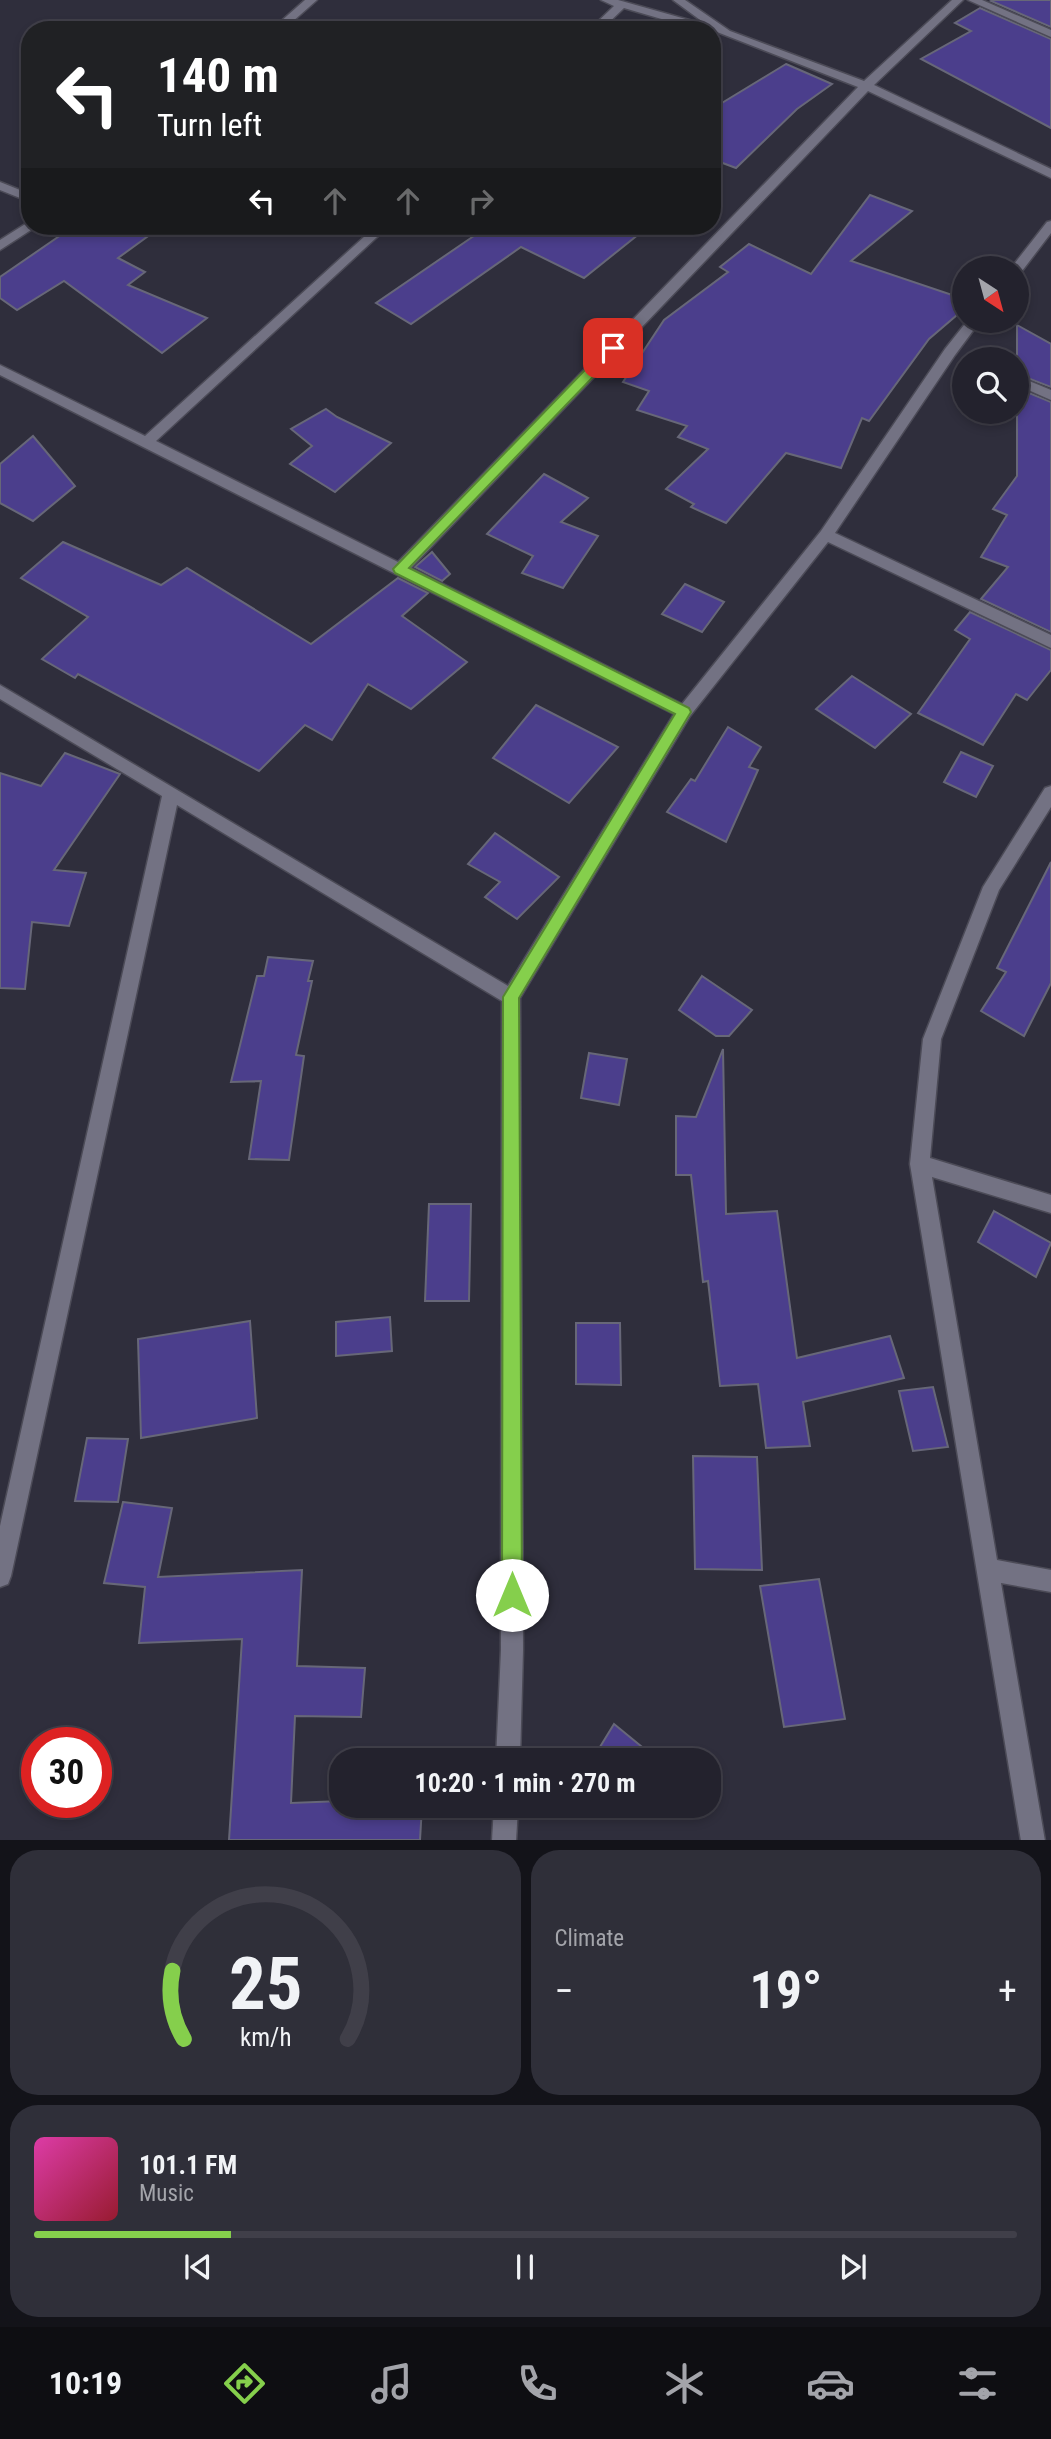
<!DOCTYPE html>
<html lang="en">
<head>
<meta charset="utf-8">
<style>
  :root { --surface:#23222d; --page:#2f2f39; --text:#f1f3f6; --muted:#a3a4aa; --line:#403f49; --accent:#85cf4c }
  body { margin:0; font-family:"Roboto Condensed",sans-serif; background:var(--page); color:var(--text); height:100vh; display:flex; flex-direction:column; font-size:26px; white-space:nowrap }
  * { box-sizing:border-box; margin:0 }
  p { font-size:23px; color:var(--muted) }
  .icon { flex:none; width:38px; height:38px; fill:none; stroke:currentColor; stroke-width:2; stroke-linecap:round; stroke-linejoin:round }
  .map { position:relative; height:1840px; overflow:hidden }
  .sheet { display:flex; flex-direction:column; gap:10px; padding:10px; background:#131319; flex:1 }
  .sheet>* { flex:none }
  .banner { position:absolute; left:21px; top:21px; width:700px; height:214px; border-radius:28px; box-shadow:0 4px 10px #0003,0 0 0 2px var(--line); background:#202124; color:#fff; overflow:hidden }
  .needle { width:46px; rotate:144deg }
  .fabs { position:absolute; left:952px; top:256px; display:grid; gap:14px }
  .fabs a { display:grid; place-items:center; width:77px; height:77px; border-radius:50%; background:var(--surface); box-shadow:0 4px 10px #0003,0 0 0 2px var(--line); font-size:35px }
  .speed { position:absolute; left:21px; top:1727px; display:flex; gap:14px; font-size:35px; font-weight:700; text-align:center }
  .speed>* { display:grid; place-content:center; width:91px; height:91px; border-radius:50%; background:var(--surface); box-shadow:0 4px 10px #0003,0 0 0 2px var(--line); line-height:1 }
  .speed .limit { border:10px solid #d22; background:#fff; color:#111 }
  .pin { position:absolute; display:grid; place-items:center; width:60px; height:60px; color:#fff; margin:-30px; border-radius:14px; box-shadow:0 4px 10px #0006 }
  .me { position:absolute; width:77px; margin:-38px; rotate:0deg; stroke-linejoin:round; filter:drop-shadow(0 0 5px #0008) }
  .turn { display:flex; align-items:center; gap:24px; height:147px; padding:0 21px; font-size:32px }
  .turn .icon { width:91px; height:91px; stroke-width:2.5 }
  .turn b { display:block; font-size:49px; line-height:60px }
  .lanes { display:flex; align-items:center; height:66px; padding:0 21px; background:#0003; justify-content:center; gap:35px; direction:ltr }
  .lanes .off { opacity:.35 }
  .big { font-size:52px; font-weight:700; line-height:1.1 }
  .sheet .widget { flex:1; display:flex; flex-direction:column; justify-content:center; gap:10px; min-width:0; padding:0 24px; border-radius:28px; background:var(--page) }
  .sheet .dial { align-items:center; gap:0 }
  .dial svg { height:182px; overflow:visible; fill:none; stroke:var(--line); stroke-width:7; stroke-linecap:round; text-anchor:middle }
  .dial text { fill:var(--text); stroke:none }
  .song { display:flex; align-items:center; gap:21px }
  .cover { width:84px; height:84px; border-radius:10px; background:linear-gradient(135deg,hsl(320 70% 55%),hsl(350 70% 35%)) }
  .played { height:7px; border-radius:4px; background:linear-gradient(90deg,var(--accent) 20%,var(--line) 20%) }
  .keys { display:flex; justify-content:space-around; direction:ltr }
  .heat { display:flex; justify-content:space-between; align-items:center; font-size:38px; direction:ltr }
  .sheet .tiles { flex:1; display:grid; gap:10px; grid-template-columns:1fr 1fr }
  .widget:last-child { grid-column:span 2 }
  .trip { position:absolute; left:329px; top:1748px; width:392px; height:70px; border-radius:28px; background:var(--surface); box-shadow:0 4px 10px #0003,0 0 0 2px var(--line); font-weight:700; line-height:70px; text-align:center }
  .dock { display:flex; height:112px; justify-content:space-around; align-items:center; background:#0e0e12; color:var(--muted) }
  .dock .icon { width:49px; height:49px }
  .dock .current { color:var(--accent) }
  .dock b { font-size:32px; color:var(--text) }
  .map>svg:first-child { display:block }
  .building { fill:#4b3e8c; stroke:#676778; stroke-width:2 }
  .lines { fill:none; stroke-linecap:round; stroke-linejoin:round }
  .minor-casing { stroke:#4c4b57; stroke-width:3 }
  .minor { fill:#737283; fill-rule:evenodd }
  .route { fill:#85cf4c; stroke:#568731; stroke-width:2 }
</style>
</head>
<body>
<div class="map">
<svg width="1051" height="1841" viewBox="0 0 1051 1841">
  <rect width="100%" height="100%" fill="#2f2e3c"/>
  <g class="building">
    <path d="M993,0H1051V27L991,1Z"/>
    <path d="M980,8L1051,39V128L921,59L971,31L955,23Z"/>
    <path d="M786,64L832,84L797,109L736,168L712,159V109Z"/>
    <path d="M870,195L912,211L851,261L964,299V309L929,339L869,421L862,418L841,468L786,453L726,523L691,507L694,504L666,489L708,449L678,437L687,426L637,410L649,391L623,382L664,320L728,272L720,267L749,244L811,274Z"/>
    <path d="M74,226H162L118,258L145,272L128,285L207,318L162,353L64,281L17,310L0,298V277Z"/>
    <path d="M477,226H649L584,278L521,247L411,324L376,303L484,229Z"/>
    <path d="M1017,325L1051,344V387L1017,374Z"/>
    <path d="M1017,388L1051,402V632L981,599L1008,567L981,557L1007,515L993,509L1017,476Z"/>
    <path d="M326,409L337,417L391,443L335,492L290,464L312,446L291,429Z"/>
    <path d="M33,436L75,486L33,521L0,503V464Z"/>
    <path d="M544,474L588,498L561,522L598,536L563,588L522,573L533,556L487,534Z"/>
    <path d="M63,542L161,585L187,568L311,644L398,578L428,593L402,616L467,662L411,709L368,684L332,740L305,725L259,771L78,674L75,678L42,659L88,617L21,578Z"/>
    <path d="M432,552L450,574L442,581L415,567Z"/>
    <path d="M685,584L724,602L702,632L662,614Z"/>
    <path d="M970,612L1051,650V670L1027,700L1016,694L983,745L918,713L970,639L955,630Z"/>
    <path d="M852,676L911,714L875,748L816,709Z"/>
    <path d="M536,705L618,747L569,803L493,758Z"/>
    <path d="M728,727L761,747L749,767L758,770L726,842L667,812L691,779L695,781Z"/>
    <path d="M961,752L993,766L976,797L944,782Z"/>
    <path d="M65,753L120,774L54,870L86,873L69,926L32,922L25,989L0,988V773L41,786Z"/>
    <path d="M495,833L559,877L517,919L485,897L500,882L468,864Z"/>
    <path d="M1051,862V983L1024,1036L981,1011L1006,972L997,968Z"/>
    <path d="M268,957L313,961L308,981H312L296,1055L304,1056L289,1160L249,1159L261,1081L231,1082L257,976H264Z"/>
    <path d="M702,976L752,1010L729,1036H716L679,1010Z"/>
    <path d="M723,1049L726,1214L777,1211L797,1358L890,1336L904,1378L803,1402L810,1446L766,1448L758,1384L720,1386L708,1281L703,1282L691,1175H676V1116L696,1117Z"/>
    <path d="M589,1053L627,1059L619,1105L581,1098Z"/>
    <path d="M429,1204H471L469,1301H425Z"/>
    <path d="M994,1211L1051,1243L1036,1277L978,1242Z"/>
    <path d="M390,1317L392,1351L336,1356V1322Z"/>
    <path d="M250,1321L257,1418L141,1438L138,1339Z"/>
    <path d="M576,1323H620L621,1385L576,1384Z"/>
    <path d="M933,1387L948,1447L913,1451L899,1391Z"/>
    <path d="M87,1438L128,1439L118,1502L75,1501Z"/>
    <path d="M693,1456L757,1457L762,1570L695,1569Z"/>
    <path d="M123,1502L172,1508L158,1577L302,1570L297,1666L365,1668L361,1717L295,1716L291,1803L341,1801V1806H422L420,1840H229L242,1639L139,1643L145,1587L104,1583Z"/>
    <path d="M819,1579L845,1719L784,1727L760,1586Z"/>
    <path d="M614,1724L658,1760H592Z"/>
  </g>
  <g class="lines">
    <defs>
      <g id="minor">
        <path d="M305,0H317L283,30H271Z"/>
        <path d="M601,0H618L707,25L673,0H685L730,31L864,81L952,0H963L874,85L1051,169V178L868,91L411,568L682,704L821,531L945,349L968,320H981L955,355L835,533L1051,635V648L828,542L690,716L520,998L523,1650L520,1760H496L501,1650L502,1001L177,805L11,1576L8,1584L0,1587V1526L162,796L0,699V685L508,986L674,714L0,375V365L145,436L376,226H389L156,441L398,562L858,87L717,32L712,33V30H699L624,8L601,30H589L614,6Z"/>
        <path d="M968,0H982L1051,30V37Z"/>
        <path d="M0,182L30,194V202L0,190Z"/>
        <path d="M30,221V226H36L34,228L0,250V240Z"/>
        <path d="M1051,221V233L1022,271L1017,272V268H1011L1047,222Z"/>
        <path d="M1017,376L1051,390V400L1017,385Z"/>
        <path d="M1051,786V807L999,890L941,1039L930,1158L1051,1195V1213L932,1177L997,1560L1051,1570V1592L1001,1583L1045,1841H1021L910,1164L923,1039L983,887L1045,788Z"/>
        <path d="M494,1806H518L516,1841H492Z"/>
      </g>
    </defs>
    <use href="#minor" class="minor-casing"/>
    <use href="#minor" class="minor"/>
  </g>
  <path class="route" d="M613,344L619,348L618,351L409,568L689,708L691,712L519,998L522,1595L519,1603L512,1606L505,1603L502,1595L503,997L675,714L395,573L393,569L609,345Z"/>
</svg>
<div class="fabs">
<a><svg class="needle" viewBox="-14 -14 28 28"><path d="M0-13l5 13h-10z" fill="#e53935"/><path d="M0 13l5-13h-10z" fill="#a3a4aa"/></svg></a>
<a><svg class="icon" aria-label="search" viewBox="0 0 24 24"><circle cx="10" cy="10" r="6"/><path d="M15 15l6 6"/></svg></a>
</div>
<div class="speed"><div class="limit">30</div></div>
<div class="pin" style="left:613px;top:348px;background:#d93025"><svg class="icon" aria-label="arrive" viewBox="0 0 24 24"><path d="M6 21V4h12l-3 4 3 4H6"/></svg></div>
<svg class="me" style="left:512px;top:1595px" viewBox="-20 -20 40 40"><circle r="19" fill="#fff"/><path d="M0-13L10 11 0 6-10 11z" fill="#85cf4c"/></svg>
<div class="trip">10:20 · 1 min · 270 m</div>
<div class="banner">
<div class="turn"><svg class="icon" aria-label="left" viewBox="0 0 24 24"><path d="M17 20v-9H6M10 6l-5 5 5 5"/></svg><div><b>140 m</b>Turn left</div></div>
<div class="lanes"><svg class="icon" aria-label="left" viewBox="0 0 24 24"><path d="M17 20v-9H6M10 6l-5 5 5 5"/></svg><svg class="icon off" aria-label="ahead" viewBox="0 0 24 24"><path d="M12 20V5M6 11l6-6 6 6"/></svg><svg class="icon off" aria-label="ahead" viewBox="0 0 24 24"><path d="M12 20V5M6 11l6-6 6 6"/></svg><svg class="icon off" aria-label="right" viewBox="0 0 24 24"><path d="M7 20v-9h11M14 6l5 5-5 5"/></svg></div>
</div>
</div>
<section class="sheet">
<div class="tiles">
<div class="widget dial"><svg viewBox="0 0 100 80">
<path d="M14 69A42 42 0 1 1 86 69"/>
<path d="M14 69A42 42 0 0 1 9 39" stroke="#85cf4c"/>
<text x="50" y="56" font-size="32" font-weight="700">25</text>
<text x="50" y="72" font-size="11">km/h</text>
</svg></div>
<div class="widget"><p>Climate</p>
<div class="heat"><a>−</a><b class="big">19°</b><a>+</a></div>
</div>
<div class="widget">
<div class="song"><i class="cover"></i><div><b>101.1 FM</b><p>Music</p></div></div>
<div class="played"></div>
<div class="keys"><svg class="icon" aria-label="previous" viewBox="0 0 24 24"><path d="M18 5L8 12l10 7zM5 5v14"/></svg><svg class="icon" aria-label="pause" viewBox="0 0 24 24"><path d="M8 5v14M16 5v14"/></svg><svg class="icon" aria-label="next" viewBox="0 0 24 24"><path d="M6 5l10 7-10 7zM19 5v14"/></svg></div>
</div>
</div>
</section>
<nav class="dock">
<b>10:19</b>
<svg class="icon current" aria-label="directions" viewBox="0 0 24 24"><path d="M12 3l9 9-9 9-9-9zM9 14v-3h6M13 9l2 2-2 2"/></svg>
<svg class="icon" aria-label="music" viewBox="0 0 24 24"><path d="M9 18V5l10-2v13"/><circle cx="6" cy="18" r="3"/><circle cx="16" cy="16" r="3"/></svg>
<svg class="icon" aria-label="phone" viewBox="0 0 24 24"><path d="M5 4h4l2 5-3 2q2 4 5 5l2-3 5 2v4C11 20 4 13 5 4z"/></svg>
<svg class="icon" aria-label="climate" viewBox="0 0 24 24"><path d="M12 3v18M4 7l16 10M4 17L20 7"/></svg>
<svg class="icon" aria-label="car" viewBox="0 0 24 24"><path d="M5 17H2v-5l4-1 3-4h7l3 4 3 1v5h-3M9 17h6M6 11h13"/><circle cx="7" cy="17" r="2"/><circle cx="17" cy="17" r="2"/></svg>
<svg class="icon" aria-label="filters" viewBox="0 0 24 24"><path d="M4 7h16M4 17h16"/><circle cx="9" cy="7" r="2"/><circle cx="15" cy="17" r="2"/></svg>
</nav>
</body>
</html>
